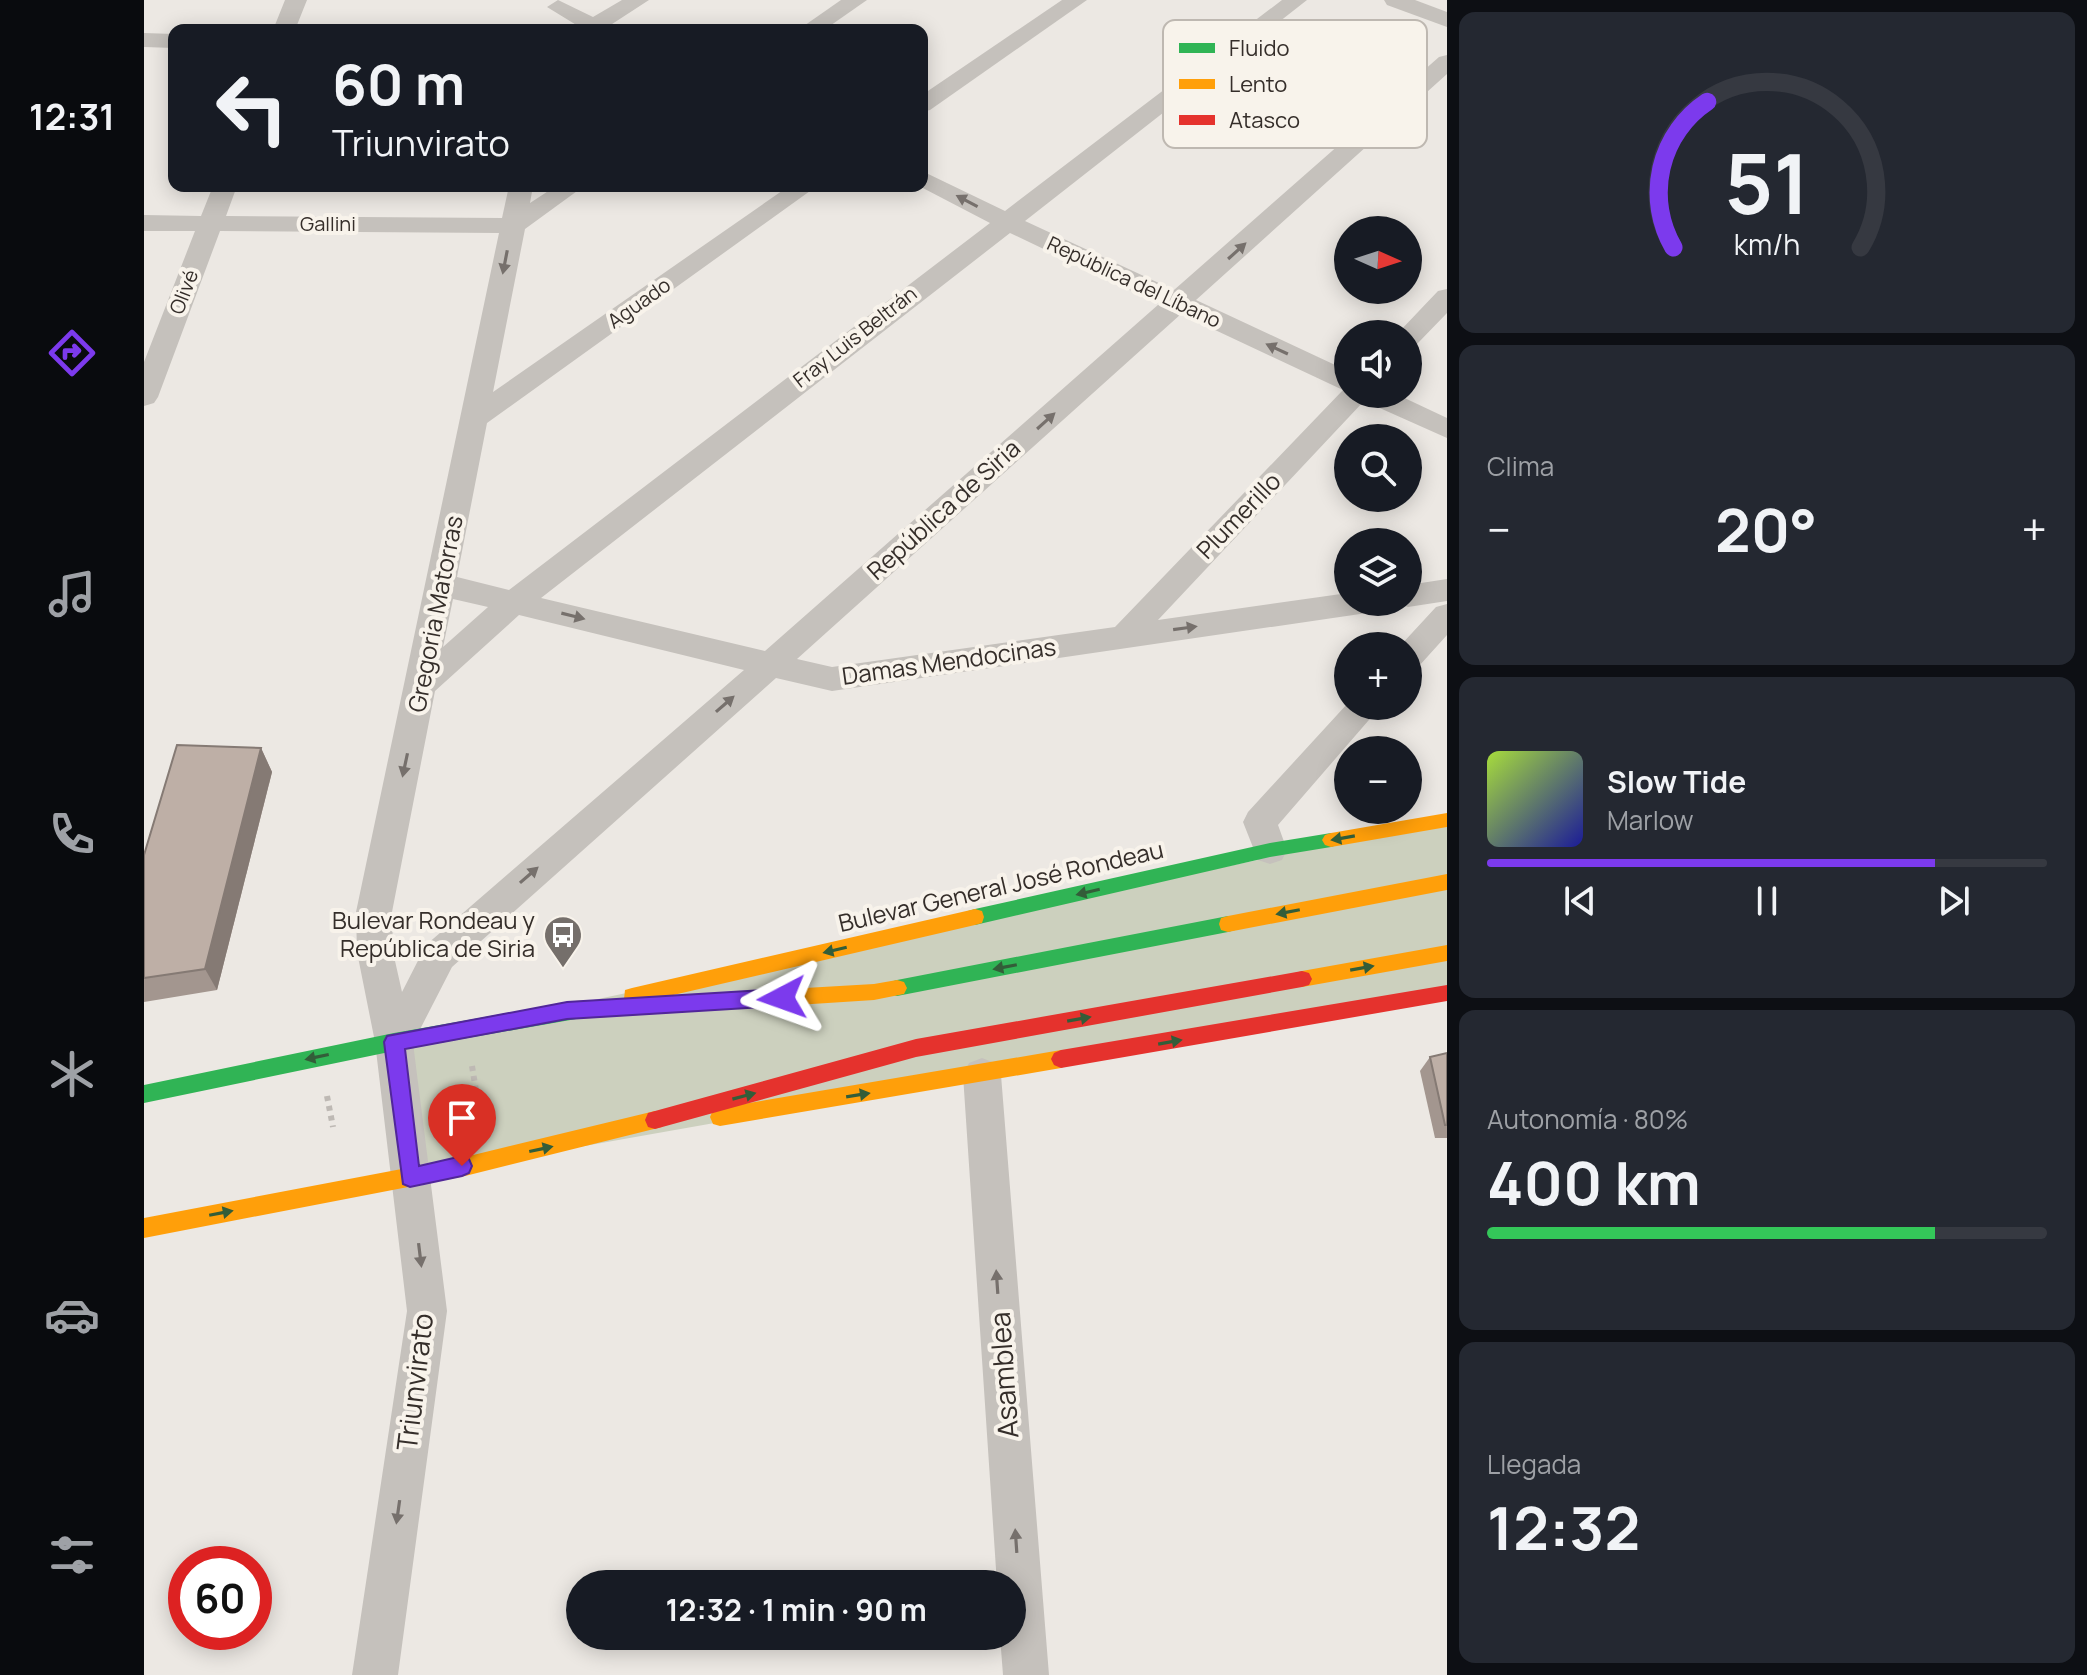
<!DOCTYPE html>
<html lang="es">
<head>
<meta charset="utf-8">
<style>
  :root { --surface:#171b24; --page:#242831; --text:#f1f3f6; --muted:#9ea1a6; --line:#363941; --accent:#7c3aed }
  body { margin:0; font-family:Manrope,sans-serif; background:var(--page); color:var(--text); height:100vh; display:flex; flex-direction:column; font-size:30px; white-space:nowrap }
  * { box-sizing:border-box; margin:0 }
  p { font-size:26px; color:var(--muted) }
  .icon { flex:none; width:44px; height:44px; fill:none; stroke:currentColor; stroke-width:2; stroke-linecap:round; stroke-linejoin:round }
  .map { position:relative; flex:1; overflow:hidden }
  .sheet { display:flex; flex-direction:column; gap:12px; padding:12px; background:#0d0f14; width:640px }
  .sheet>* { flex:none }
  .top-card { position:absolute; left:24px; top:24px; width:760px; height:168px; border-radius:16px; box-shadow:0 4px 20px #0003; background:#171b24; color:var(--text); overflow:hidden }
  .needle { width:52px; rotate:93deg }
  .buttons { position:absolute; left:1190px; top:216px; display:grid; gap:16px }
  .buttons a { display:grid; place-items:center; width:88px; height:88px; border-radius:50%; background:var(--surface); box-shadow:0 4px 20px #0003; font-size:40px }
  .speed { position:absolute; left:24px; top:1546px; display:flex; gap:16px; font-size:40px; font-weight:700; text-align:center }
  .speed>* { display:grid; place-content:center; width:104px; height:104px; border-radius:50%; background:var(--surface); box-shadow:0 4px 20px #0003; line-height:1 }
  .speed .limit { border:12px solid #d22; background:#fff; color:#111 }
  .pin { position:absolute; display:grid; place-items:center; width:68px; height:68px; color:#fff; margin:-82px -34px; border-radius:50% 50% 50% 0; rotate:-45deg; box-shadow:0 0 8px #0007 }
  .pin .icon { rotate:45deg }
  .me { position:absolute; width:88px; margin:-44px; rotate:266deg; stroke-linejoin:round; filter:drop-shadow(0 0 6px #0008) }
  .turn { display:flex; align-items:center; gap:28px; height:168px; padding:0 32px; font-size:36px }
  .turn .icon { width:104px; height:104px; stroke-width:2.5 }
  .turn b { display:block; font-size:56px; line-height:68px }
  .big { font-size:60px; font-weight:700; line-height:1.1 }
  .sheet .tile { flex:1; display:flex; flex-direction:column; justify-content:center; gap:12px; min-width:0; padding:0 28px; border-radius:16px; background:var(--page) }
  .sheet .dial { align-items:center; gap:0 }
  .dial svg { height:208px; overflow:visible; fill:none; stroke:var(--line); stroke-width:7; stroke-linecap:round; text-anchor:middle }
  .dial text { fill:var(--text); stroke:none }
  .song { display:flex; align-items:center; gap:24px }
  .cover { width:96px; height:96px; border-radius:12px; background:linear-gradient(135deg,hsl(80 70% 55%),hsl(240 70% 35%)) }
  .played { height:8px; border-radius:4px; background:linear-gradient(90deg,var(--accent) 80%,var(--line) 80%) }
  .keys { display:flex; justify-content:space-around; direction:ltr }
  .heat { display:flex; justify-content:space-between; align-items:center; font-size:44px; direction:ltr }
  .charge { height:12px; border-radius:6px; background:linear-gradient(90deg,#34c759 80%,var(--line) 0) }
  .trip { position:absolute; left:422px; top:1570px; width:460px; height:80px; border-radius:40px; background:var(--surface); box-shadow:0 4px 20px #0003; font-weight:700; line-height:80px; text-align:center }
  main { display:flex; flex:1; min-height:0 }
  .menu { display:flex; flex-direction:column; width:144px; justify-content:space-around; align-items:center; background:#090b0e; color:var(--muted) }
  .menu .icon { width:56px; height:56px }
  .menu .selected { color:var(--accent) }
  .menu b { font-size:36px; color:var(--text) }
  .map>svg:first-child { display:block }
  .green { fill:#ccd0be }
  .lines { fill:none; stroke-linecap:round; stroke-linejoin:round }
  .path { stroke:#beb9b4; stroke-width:6; stroke-dasharray:5 5; stroke-linecap:butt }
  .street { fill:#c5c1bc; fill-rule:evenodd }
  .fast { fill:#30b455; fill-rule:evenodd }
  .slow { fill:#ff9f0a; fill-rule:evenodd }
  .jam { fill:#e5322d; fill-rule:evenodd }
  .wall { fill:#a3968f }
  .shaded-wall { fill:#857a74 }
  .building { fill:#beafa6; stroke:#857a74; stroke-width:2 }
  .oneway { fill:#76706c }
  .oneway2 { fill:#335d39 }
  .route { fill:#7c3aed; stroke:#51269a; stroke-width:2 }
  .labels { text-anchor:middle; stroke-width:8; stroke-linejoin:round; paint-order:stroke }
  .far-street-label { font-size:20px; fill:#352e2a; stroke:#f8f3eb }
  .street-label { font-size:24px; fill:#352e2a; stroke:#f8f3eb }
  .poi-label { font-size:24px; fill:#352e2a; stroke:#f8f3eb; text-anchor:end }
  .near-street-label { font-size:28px; fill:#352e2a; stroke:#f8f3eb }
  .key { fill:#f8f3eb; stroke:#beb8b1; stroke-width:2 }
  .key-label { font-size:22px; fill:#352e2a }
</style>
</head>
<body>
<main>
<nav class="menu">
<b>12:31</b>
<svg class="icon selected" aria-label="directions" viewBox="0 0 24 24"><path d="M12 3l9 9-9 9-9-9zM9 14v-3h6M13 9l2 2-2 2"/></svg>
<svg class="icon" aria-label="music" viewBox="0 0 24 24"><path d="M9 18V5l10-2v13"/><circle cx="6" cy="18" r="3"/><circle cx="16" cy="16" r="3"/></svg>
<svg class="icon" aria-label="phone" viewBox="0 0 24 24"><path d="M5 4h4l2 5-3 2q2 4 5 5l2-3 5 2v4C11 20 4 13 5 4z"/></svg>
<svg class="icon" aria-label="climate" viewBox="0 0 24 24"><path d="M12 3v18M4 7l16 10M4 17L20 7"/></svg>
<svg class="icon" aria-label="car" viewBox="0 0 24 24"><path d="M5 17H2v-5l4-1 3-4h7l3 4 3 1v5h-3M9 17h6M6 11h13"/><circle cx="7" cy="17" r="2"/><circle cx="17" cy="17" r="2"/></svg>
<svg class="icon" aria-label="filters" viewBox="0 0 24 24"><path d="M4 7h16M4 17h16"/><circle cx="9" cy="7" r="2"/><circle cx="15" cy="17" r="2"/></svg>
</nav>
<div class="map">
<svg width="1303" height="1675" viewBox="0 0 1303 1675">
  <rect width="100%" height="100%" fill="#ece8e3"/>
  <path class="green" d="M1303,820V993L266,1177L250,1042Z"/>
  <g class="lines">
    <g class="path">
      <path d="M328,1066L336,1115"/>
      <path d="M183,1096L189,1127"/>
    </g>
    <g class="street">
      <path d="M141,0H163L151,30H129Z"/>
      <path d="M414,0L449,17L478,0H505L465,26L468,30H431L434,26L403,7Z"/>
      <path d="M697,0H723L680,30H654Z"/>
      <path d="M918,0H943L786,110L778,112V95Z"/>
      <path d="M1138,0H1163L881,221L1030,290L1295,57L1303,55V74L1052,300L1204,371V394H1252L1303,418V438L1220,401L1014,620L1204,593V602H1238L1234,610L1223,613L688,691L632,678L308,967L269,1043L303,1311L254,1675H208L263,1311L231,1042L213,952L212,912L355,233L76,231L14,397L10,403L0,406V362L51,231H0V215L57,216L69,186H93L82,216L358,218L365,186H389L386,203L412,186H440L381,229L349,392L645,186H673L343,423L313,577L365,590L846,223L775,186H778V171L861,211ZM866,233L1015,304L621,651L397,598ZM1037,314L1199,390L971,627L688,667L653,659ZM309,599L344,607L299,647ZM375,615L600,670L282,945L258,992L249,952L248,912L291,691Z"/>
      <path d="M1240,0H1271L1303,12V27L1243,5Z"/>
      <path d="M0,33L30,34V48L0,47Z"/>
      <path d="M1303,289V313L1273,344L1264,347V334H1253L1255,332L1294,291Z"/>
      <path d="M1303,579V601L1264,607L1252,602H1264V585Z"/>
      <path d="M1303,604V635L1275,666L1264,670V646H1256L1292,607Z"/>
      <path d="M1204,703V706H1237L1134,825L1143,850L1138,860L1126,864L1114,860L1099,822L1104,812Z"/>
      <path d="M838,1058L851,1063L857,1075L905,1675H859L856,1636H868V1584H853L819,1075L825,1063Z"/>
    </g>
    <g class="fast">
      <path d="M1187,833L1193,835L1196,840L1193,845L1187,847L1126,857L831,925L824,923L822,917L824,911L831,909L1126,843Z"/>
      <path d="M1084,916L1091,918L1093,924L1091,930L1084,932L753,996L746,994L743,988L746,982L753,980Z"/>
      <path d="M432,1001L439,1004L442,1010L439,1016L432,1019L250,1051L0,1103V1085L250,1033Z"/>
    </g>
    <g class="slow">
      <path d="M1303,813V827L1187,847L1181,845L1178,840L1181,835L1187,833Z"/>
      <path d="M1303,874V890L1084,932L1077,930L1075,924L1077,918L1084,916Z"/>
      <path d="M831,909L838,911L840,917L838,923L831,925L525,996L730,984L753,980L760,982L763,988L760,994L730,1000L432,1019L425,1016L422,1010L425,1004L432,1001L480,999L481,990L488,988Z"/>
      <path d="M1303,945V961L1158,987L1151,985L1148,979L1151,973L1158,971Z"/>
      <path d="M917,1050L924,1053L927,1059L924,1065L917,1068L576,1126L569,1124L566,1117L569,1110L576,1108Z"/>
      <path d="M511,1111L518,1113L521,1120L518,1127L321,1176L0,1238V1218L321,1157Z"/>
    </g>
    <g class="jam">
      <path d="M1158,971L1165,973L1168,979L1165,985L1158,987L772,1057L511,1129L504,1127L501,1120L504,1113L511,1111L772,1039Z"/>
      <path d="M1303,985V1001L917,1068L910,1065L907,1059L910,1053L917,1050Z"/>
    </g>
  </g>
  <g class="wall">
    <path d="M117,748L128,772L73,990L0,1002V855Z"/>
    <path d="M1303,1053V1138H1291L1276,1071L1286,1057Z"/>
  </g>
  <path class="shaded-wall" d="M117,748L128,772L73,990L61,969Z"/>
  <g class="building">
    <path d="M33,745L117,748L61,969L0,978V855Z"/>
    <path d="M1303,1053V1125H1301L1286,1057Z"/>
  </g>
  <defs><path id="oneway-solid" d="M-6-.8H1V-3.2L6.5 0L1 3.2V.8H-6Z" transform="scale(2)"/></defs>
  <g class="oneway">
    <use href="#oneway-solid" transform="translate(823 201) rotate(-152)"/>
    <use href="#oneway-solid" transform="translate(1093 251) rotate(-42)"/>
    <use href="#oneway-solid" transform="translate(361 262) rotate(101)"/>
    <use href="#oneway-solid" transform="translate(1133 349) rotate(-155)"/>
    <use href="#oneway-solid" transform="translate(902 421) rotate(-42)"/>
    <use href="#oneway-solid" transform="translate(429 616) rotate(14)"/>
    <use href="#oneway-solid" transform="translate(1041 628) rotate(-8)"/>
    <use href="#oneway-solid" transform="translate(581 704) rotate(-41)"/>
    <use href="#oneway-solid" transform="translate(261 765) rotate(102)"/>
    <use href="#oneway-solid" transform="translate(385 875) rotate(-41)"/>
    <use href="#oneway-solid" transform="translate(276 1255) rotate(83)"/>
    <use href="#oneway-solid" transform="translate(853 1282) rotate(-94)"/>
    <use href="#oneway-solid" transform="translate(254 1512) rotate(98)"/>
    <use href="#oneway-solid" transform="translate(872 1541) rotate(-94)"/>
  </g>
  <g class="oneway2">
    <use href="#oneway-solid" transform="translate(1199 838) rotate(170)"/>
    <use href="#oneway-solid" transform="translate(944 892) rotate(167)"/>
    <use href="#oneway-solid" transform="translate(1144 912) rotate(169)"/>
    <use href="#oneway-solid" transform="translate(691 950) rotate(167)"/>
    <use href="#oneway-solid" transform="translate(861 967) rotate(169)"/>
    <use href="#oneway-solid" transform="translate(1218 968) rotate(-10)"/>
    <use href="#oneway-solid" transform="translate(935 1019) rotate(-10)"/>
    <use href="#oneway-solid" transform="translate(1026 1042) rotate(-10)"/>
    <use href="#oneway-solid" transform="translate(173 1057) rotate(168)"/>
    <use href="#oneway-solid" transform="translate(714 1095) rotate(-9)"/>
    <use href="#oneway-solid" transform="translate(600 1096) rotate(-15)"/>
    <use href="#oneway-solid" transform="translate(397 1149) rotate(-12)"/>
    <use href="#oneway-solid" transform="translate(77 1213) rotate(-11)"/>
  </g>
  <path class="route" d="M638,989L644,992L647,998L644,1004L638,1006L423,1019L261,1049L275,1166L318,1156L325,1159L328,1166L325,1173L318,1176L266,1187L259,1184L240,1042L243,1036L423,1002Z"/>
  <defs>
    <symbol id="bus-pin" viewBox="-11 -11 22 30"><path d="M0 17L-7.5 6A9.5 9.5 0 1 1 7.5 6Z" fill="#756f6b" stroke="#f8f3eb"/><path d="M-5-6H5V4H4V6H2V4H-2V6H-4V4H-5ZM-3.5-4V0h7V-4ZM-3.5 1.2v1.5H-2V1.2ZM2 1.2v1.5H3.5V1.2Z" fill="#fff"/></symbol>
  </defs>
  <g fill-rule="evenodd">
    <use href="#bus-pin" x="397" y="913" width="44" height="60"/>
  </g>
  <g class="labels">
    <g class="far-street-label">
      <text x="184" y="231">Gallini</text>
      <text transform="translate(990 282) rotate(25)" y="7">República del Líbano</text>
      <text transform="translate(40 292) rotate(-69)" y="7">Olivé</text>
      <text transform="translate(495 303) rotate(-35)" y="7">Aguado</text>
      <text transform="translate(711 337) rotate(-38)" y="7">Fray Luis Beltrán</text>
    </g>
    <g class="street-label">
      <text transform="translate(800 510) rotate(-42)" y="8">República de Siria</text>
      <text transform="translate(1095 516) rotate(-46)" y="8">Plumerillo</text>
      <text transform="translate(292 614) rotate(-79)" y="8">Gregoria Matorras</text>
      <text transform="translate(805 662) rotate(-8)" y="8">Damas Mendocinas</text>
      <text transform="translate(857 887) rotate(-13)" y="8">Bulevar General José Rondeau</text>
    </g>
    <g class="poi-label">
      <text x="391" y="929">Bulevar Rondeau y<tspan x="391" dy="28">República de Siria</tspan></text>
    </g>
    <g class="near-street-label">
      <text transform="translate(860 1375) rotate(-94)" y="10">Asamblea</text>
      <text transform="translate(271 1382) rotate(-83)" y="10">Triunvirato</text>
    </g>
  </g>
  <rect x="1019" y="20" width="264" height="128" rx="12" class="key"/>
  <rect x="1035" y="43" width="36" height="10" fill="#30b455"/>
  <rect x="1035" y="79" width="36" height="10" fill="#ff9f0a"/>
  <rect x="1035" y="115" width="36" height="10" fill="#e5322d"/>
  <g class="key-label">
    <text x="1085" y="56">Fluido</text>
    <text x="1085" y="92">Lento</text>
    <text x="1085" y="128">Atasco</text>
  </g>
</svg>
<div class="buttons">
<a><svg class="needle" viewBox="-14 -14 28 28"><path d="M0-13l5 13h-10z" fill="#e53935"/><path d="M0 13l5-13h-10z" fill="#9ea1a6"/></svg></a>
<a><svg class="icon" aria-label="sound" viewBox="0 0 24 24"><path d="M4 9h4l5-4v14l-5-4H4zM17 9q2 3 0 6"/></svg></a>
<a><svg class="icon" aria-label="search" viewBox="0 0 24 24"><circle cx="10" cy="10" r="6"/><path d="M15 15l6 6"/></svg></a>
<a><svg class="icon" aria-label="layers" viewBox="0 0 24 24"><path d="M12 4l9 5-9 5-9-5zM3 14l9 5 9-5"/></svg></a>
<a>+</a>
<a>−</a>
</div>
<div class="speed"><div class="limit">60</div></div>
<div class="pin" style="left:318px;top:1166px;background:#d93025"><svg class="icon" aria-label="arrive" viewBox="0 0 24 24"><path d="M6 21V4h12l-3 4 3 4H6"/></svg></div>
<svg class="me" style="left:638px;top:998px" viewBox="-20 -20 40 40"><path d="M0-17L14 15 0 8-14 15z" fill="#7c3aed" stroke="#fff" stroke-width="4"/></svg>
<div class="trip">12:32 · 1 min · 90 m</div>
<div class="top-card">
<div class="turn"><svg class="icon" aria-label="left" viewBox="0 0 24 24"><path d="M17 20v-9H6M10 6l-5 5 5 5"/></svg><div><b>60 m</b>Triunvirato</div></div>
</div>
</div>
<section class="sheet">
<div class="tile dial"><svg viewBox="0 0 100 80">
<path d="M14 69A42 42 0 1 1 86 69"/>
<path d="M14 69A42 42 0 0 1 27 13" stroke="#7c3aed"/>
<text x="50" y="56" font-size="32" font-weight="700">51</text>
<text x="50" y="72" font-size="11">km/h</text>
</svg></div>
<div class="tile"><p>Clima</p>
<div class="heat"><a>−</a><b class="big">20°</b><a>+</a></div>
</div>
<div class="tile">
<div class="song"><i class="cover"></i><div><b>Slow Tide</b><p>Marlow</p></div></div>
<div class="played"></div>
<div class="keys"><svg class="icon" aria-label="previous" viewBox="0 0 24 24"><path d="M18 5L8 12l10 7zM5 5v14"/></svg><svg class="icon" aria-label="pause" viewBox="0 0 24 24"><path d="M8 5v14M16 5v14"/></svg><svg class="icon" aria-label="next" viewBox="0 0 24 24"><path d="M6 5l10 7-10 7zM19 5v14"/></svg></div>
</div>
<div class="tile"><p>Autonomía · 80%</p><b class="big">400 km</b><div class="charge"></div></div>
<div class="tile"><p>Llegada</p><b class="big">12:32</b></div>
</section>
</main>
</body>
</html>
